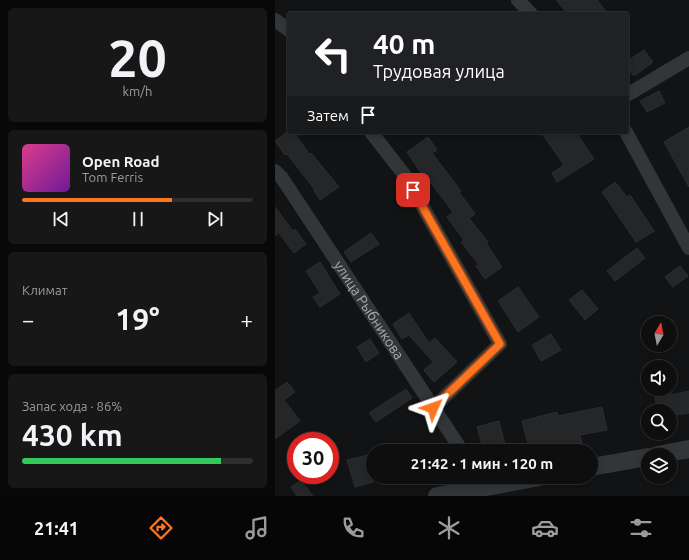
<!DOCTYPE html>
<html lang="ru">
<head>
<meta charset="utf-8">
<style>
  :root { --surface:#0e0e0f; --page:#171718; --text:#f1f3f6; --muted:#9b9c9e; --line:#2e2e2f; --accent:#fd7421 }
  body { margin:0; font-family:Ubuntu,sans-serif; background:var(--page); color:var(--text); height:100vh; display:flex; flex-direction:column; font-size:15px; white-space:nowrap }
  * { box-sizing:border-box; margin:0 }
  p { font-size:13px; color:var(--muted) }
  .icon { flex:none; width:22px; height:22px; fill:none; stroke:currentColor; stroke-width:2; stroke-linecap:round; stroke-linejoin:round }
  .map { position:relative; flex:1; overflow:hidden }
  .sheet { display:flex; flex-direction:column; gap:8px; padding:8px; background:#080808; width:275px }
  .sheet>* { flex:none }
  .top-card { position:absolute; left:12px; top:12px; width:342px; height:122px; border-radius:4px; box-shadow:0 2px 6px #0003,0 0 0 1px var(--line); background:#202124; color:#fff; overflow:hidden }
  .needle { width:26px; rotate:10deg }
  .tools { position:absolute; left:366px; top:316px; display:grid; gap:8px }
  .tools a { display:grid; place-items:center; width:36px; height:36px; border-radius:50%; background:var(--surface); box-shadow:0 2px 6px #0003,0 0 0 1px var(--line); font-size:20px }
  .speed { position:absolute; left:12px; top:432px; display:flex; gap:8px; font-size:20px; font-weight:700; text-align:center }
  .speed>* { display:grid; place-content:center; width:52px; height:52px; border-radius:50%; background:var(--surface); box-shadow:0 2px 6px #0003,0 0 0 1px var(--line); line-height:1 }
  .speed .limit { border:6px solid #d22; background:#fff; color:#111 }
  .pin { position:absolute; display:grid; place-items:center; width:34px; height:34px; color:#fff; margin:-17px; border-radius:8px; box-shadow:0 2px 6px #0006 }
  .me { position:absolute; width:44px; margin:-22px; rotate:47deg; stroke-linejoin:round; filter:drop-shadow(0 0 3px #0008) }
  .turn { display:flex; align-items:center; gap:14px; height:84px; padding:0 20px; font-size:18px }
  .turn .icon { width:52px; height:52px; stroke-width:2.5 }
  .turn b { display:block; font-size:28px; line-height:34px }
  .then { display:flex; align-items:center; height:38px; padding:0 20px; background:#0003; gap:8px; font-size:15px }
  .big { font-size:30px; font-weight:700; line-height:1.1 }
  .sheet .tile { flex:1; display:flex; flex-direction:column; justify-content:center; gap:6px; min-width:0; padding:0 14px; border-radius:6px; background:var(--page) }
  .sheet .dial { align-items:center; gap:0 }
  .dial b { font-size:52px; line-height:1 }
  .song { display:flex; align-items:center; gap:12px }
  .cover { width:48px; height:48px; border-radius:6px; background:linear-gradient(135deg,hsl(330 70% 55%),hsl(280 70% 35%)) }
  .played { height:4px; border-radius:2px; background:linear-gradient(90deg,var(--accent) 65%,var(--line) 65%) }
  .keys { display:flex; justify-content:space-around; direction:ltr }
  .heat { display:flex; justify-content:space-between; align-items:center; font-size:22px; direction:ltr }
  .charge { height:6px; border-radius:3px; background:linear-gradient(90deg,#34c759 86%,var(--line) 0) }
  .trip { position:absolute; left:91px; top:444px; width:232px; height:40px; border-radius:20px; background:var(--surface); box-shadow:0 2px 6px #0003,0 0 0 1px var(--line); font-weight:700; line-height:40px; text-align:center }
  .menu { display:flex; height:64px; justify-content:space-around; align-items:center; background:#060606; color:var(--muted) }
  .menu .icon { width:28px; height:28px }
  .menu .current { color:var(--accent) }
  .menu b { font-size:18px; color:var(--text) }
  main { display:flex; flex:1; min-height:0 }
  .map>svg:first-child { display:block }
  .building { fill:#252628; stroke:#2c2d30 }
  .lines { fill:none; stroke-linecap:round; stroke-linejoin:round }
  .minor { stroke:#333639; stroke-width:14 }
  .tertiary { stroke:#333639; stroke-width:18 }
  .route-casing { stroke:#a44b15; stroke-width:10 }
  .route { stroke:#fd7421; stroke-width:7 }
  .labels { text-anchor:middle; stroke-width:4; stroke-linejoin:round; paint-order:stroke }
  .street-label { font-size:14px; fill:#a3aeb5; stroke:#0d0e0f }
</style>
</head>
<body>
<main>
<section class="sheet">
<div class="tile dial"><b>20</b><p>km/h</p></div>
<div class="tile">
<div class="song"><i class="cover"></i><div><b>Open Road</b><p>Tom Ferris</p></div></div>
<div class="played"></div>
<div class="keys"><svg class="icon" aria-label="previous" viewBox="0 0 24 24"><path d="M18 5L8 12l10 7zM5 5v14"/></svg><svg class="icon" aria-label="pause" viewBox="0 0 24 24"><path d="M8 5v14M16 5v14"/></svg><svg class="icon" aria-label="next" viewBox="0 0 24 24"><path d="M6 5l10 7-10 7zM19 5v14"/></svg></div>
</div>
<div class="tile"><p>Климат</p>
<div class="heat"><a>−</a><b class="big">19°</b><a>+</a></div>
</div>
<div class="tile"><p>Запас хода · 86%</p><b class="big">430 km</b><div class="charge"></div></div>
</section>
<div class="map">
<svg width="414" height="496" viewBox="0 0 414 496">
  <rect width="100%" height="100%" fill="#121314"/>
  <g class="building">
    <path d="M281,0H322L333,14H293Z"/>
    <path d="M369,50L378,62L359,76L352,67V61Z"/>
    <path d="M384,91L390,103L372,112L365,101Z"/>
    <path d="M414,127V187L389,142Z"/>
    <path d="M12,132H19L34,154L36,153L64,187L45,200L39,191L40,190L12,154L10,155L0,141Z"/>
    <path d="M266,132H301L319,159L282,182L277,173L289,165Z"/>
    <path d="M153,137L162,150L157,153L186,191L184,192L200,214L194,218L213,242L211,243L227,267L210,279L201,266L204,265L186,242L189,240L172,217L178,212L156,183L154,185L132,152Z"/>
    <path d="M340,182L352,197L355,195L379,231L361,242L327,192Z"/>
    <path d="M0,207L18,231L20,229L31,244L19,253L4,233L0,236Z"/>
    <path d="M96,233L104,244L76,262L69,252Z"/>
    <path d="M362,248L370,258L340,281L332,271Z"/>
    <path d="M45,262L65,294L45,307L38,297L45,293L31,271Z"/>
    <path d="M405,266L413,276L398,287L390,277Z"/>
    <path d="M243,287L264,317L243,332L223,301Z"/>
    <path d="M307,290L323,309L310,320L294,300Z"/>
    <path d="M134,313L154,343L160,338L182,362L159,382L149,370L158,362L134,335L127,339L118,324Z"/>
    <path d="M276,334L286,350L266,361L257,345Z"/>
    <path d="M95,339L104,353L91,362L82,347Z"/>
    <path d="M12,382L20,392L9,400L25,421L0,439V389L1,390Z"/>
    <path d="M131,389L137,398L101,422L94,413Z"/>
    <path d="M395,391L396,395L414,391V413L395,416V411H383L379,394Z"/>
    <path d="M327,407L332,430L305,435L307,443L292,448L280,451H255L247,421L282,412L283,416Z"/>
    <path d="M224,421L231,449L209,451L202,427Z"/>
    <path d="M98,454V482L80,487L72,460Z"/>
    <path d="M26,480L38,496H22L16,487Z"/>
  </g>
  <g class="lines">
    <g class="minor">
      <path d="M243,0L256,14"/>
      <path d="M0,20L14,30"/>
      <path d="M352,95L414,58"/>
      <path d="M96,132L131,177L225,344L158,408"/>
      <path d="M351,132L414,248"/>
      <path id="s1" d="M0,171L7,178L187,451"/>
    </g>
    <g class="tertiary">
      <path d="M382,455L414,449"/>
      <path d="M316,467L373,457"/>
      <path d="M162,496L265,477"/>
    </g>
  </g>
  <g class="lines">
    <defs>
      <path id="route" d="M138,190L225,344L158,408"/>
    </defs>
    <use href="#route" class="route-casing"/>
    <use href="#route" class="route"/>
  </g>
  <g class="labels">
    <g class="street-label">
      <text dy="5" stroke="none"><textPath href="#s1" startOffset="168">улица Рыбникова</textPath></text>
    </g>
  </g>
</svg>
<div class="tools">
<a><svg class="needle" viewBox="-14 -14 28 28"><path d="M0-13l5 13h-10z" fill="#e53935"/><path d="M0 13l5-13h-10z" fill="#9b9c9e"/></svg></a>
<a><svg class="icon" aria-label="sound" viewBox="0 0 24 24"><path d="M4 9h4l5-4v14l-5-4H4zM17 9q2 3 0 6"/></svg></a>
<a><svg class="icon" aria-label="search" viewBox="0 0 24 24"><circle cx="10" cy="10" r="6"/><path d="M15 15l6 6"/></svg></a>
<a><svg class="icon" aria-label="layers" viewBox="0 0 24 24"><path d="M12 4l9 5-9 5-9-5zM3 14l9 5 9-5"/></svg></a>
</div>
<div class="speed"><div class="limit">30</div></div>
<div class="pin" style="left:138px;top:190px;background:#d93025"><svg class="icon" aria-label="arrive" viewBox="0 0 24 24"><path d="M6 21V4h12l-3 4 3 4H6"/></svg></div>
<svg class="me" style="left:158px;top:408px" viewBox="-20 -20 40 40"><path d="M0-17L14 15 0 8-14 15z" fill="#fd7421" stroke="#fff" stroke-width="4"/></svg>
<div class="trip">21:42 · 1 мин · 120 m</div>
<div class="top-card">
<div class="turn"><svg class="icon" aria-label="left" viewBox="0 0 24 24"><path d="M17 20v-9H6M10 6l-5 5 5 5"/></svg><div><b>40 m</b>Трудовая улица</div></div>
<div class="then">Затем<svg class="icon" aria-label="arrive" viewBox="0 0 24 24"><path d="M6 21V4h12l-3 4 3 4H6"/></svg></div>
</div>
</div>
</main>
<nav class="menu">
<b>21:41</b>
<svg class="icon current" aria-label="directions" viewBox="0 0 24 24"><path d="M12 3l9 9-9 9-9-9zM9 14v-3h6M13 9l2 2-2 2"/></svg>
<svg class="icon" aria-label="music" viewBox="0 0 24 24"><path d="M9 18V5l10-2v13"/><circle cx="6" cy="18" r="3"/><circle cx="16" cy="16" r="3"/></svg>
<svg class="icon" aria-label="phone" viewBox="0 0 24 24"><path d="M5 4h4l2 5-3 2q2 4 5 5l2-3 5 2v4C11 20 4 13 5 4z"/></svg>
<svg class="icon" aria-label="climate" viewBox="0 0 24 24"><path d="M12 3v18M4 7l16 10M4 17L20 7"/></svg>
<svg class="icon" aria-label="car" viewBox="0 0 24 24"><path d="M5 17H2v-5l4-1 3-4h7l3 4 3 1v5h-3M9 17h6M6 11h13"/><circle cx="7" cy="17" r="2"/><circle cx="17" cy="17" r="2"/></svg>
<svg class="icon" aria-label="filters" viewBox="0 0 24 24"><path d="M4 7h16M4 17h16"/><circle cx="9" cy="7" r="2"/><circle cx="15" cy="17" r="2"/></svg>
</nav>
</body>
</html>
